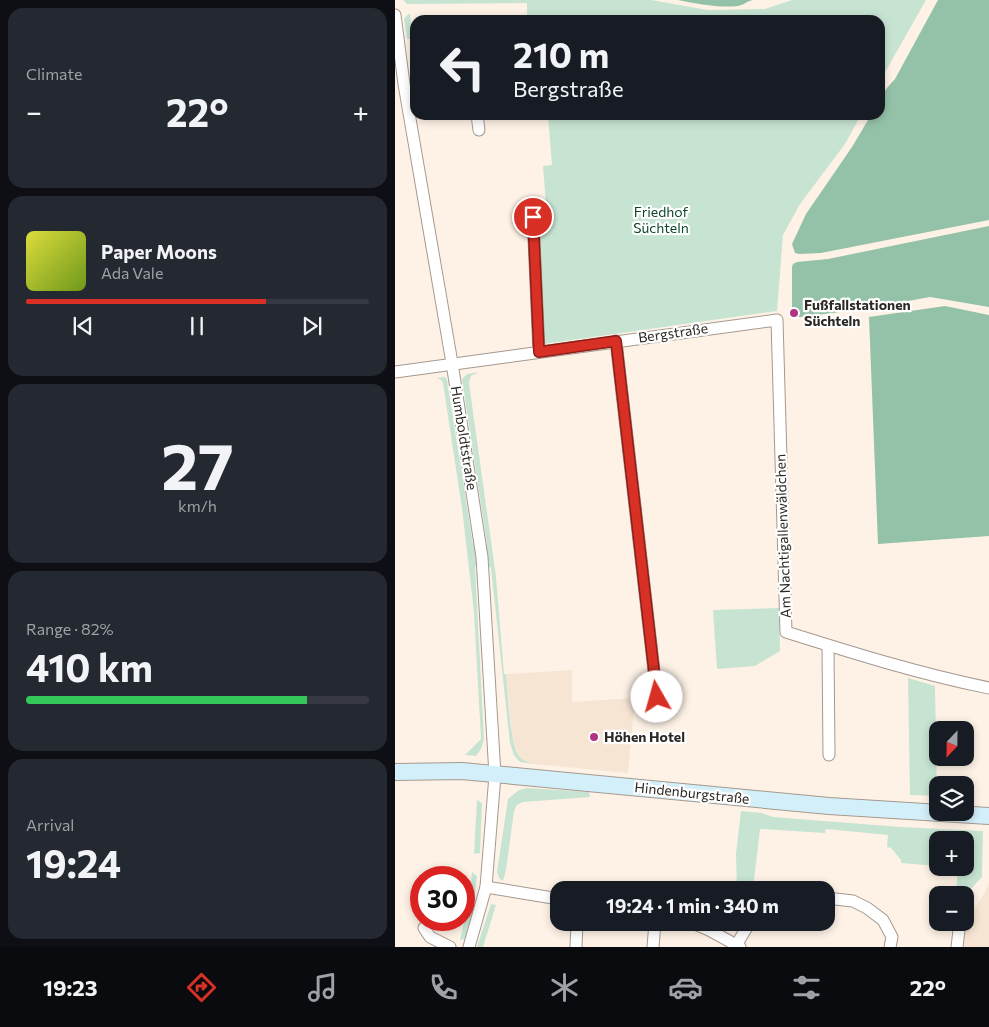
<!DOCTYPE html>
<html lang="en">
<head>
<meta charset="utf-8">
<style>
  :root { --surface:#171b24; --page:#242831; --text:#f1f3f6; --muted:#9ea1a6; --line:#363941; --accent:#d93025 }
  body { margin:0; font-family:Commissioner,sans-serif; background:var(--page); color:var(--text); height:100vh; display:flex; flex-direction:column; font-size:19px; white-space:nowrap }
  * { box-sizing:border-box; margin:0 }
  p { font-size:16px; color:var(--muted) }
  .icon { flex:none; width:28px; height:28px; fill:none; stroke:currentColor; stroke-width:2; stroke-linecap:round; stroke-linejoin:round }
  .map { position:relative; flex:1; overflow:hidden }
  .panel { display:flex; flex-direction:column; gap:8px; padding:8px; background:#0d0f14; width:395px }
  .panel>* { flex:none }
  .top-card { position:absolute; left:15px; top:15px; width:475px; height:105px; border-radius:15px; box-shadow:0 2px 8px #0003; background:#171b24; color:var(--text); overflow:hidden }
  .needle { width:32px; rotate:202deg }
  .tools { position:absolute; left:534px; top:721px; display:grid; gap:10px }
  .tools a { display:grid; place-items:center; width:45px; height:45px; border-radius:10px; background:var(--surface); box-shadow:0 2px 8px #0003; font-size:25px }
  .speed { position:absolute; left:15px; top:866px; display:flex; gap:10px; font-size:25px; font-weight:700; text-align:center }
  .speed>* { display:grid; place-content:center; width:65px; height:65px; border-radius:50%; background:var(--surface); box-shadow:0 2px 8px #0003; line-height:1 }
  .speed .limit { border:8px solid #d22; background:#fff; color:#111 }
  .pin { position:absolute; display:grid; place-items:center; width:42px; height:42px; color:#fff; margin:-21px; border:2px solid #fff; border-radius:50%; box-shadow:0 1px 5px #0007 }
  .me { position:absolute; width:55px; margin:-28px; rotate:353deg; stroke-linejoin:round; filter:drop-shadow(0 0 4px #0008) }
  .turn { display:flex; align-items:center; gap:18px; height:105px; padding:0 20px; font-size:22px }
  .turn .icon { width:65px; height:65px; stroke-width:2.5 }
  .turn b { display:block; font-size:35px; line-height:42px }
  .big { font-size:38px; font-weight:700; line-height:1.1 }
  .panel .card { flex:1; display:flex; flex-direction:column; justify-content:center; gap:8px; min-width:0; padding:0 18px; border-radius:15px; background:var(--page) }
  .panel .dial { align-items:center; gap:0 }
  .dial b { font-size:65px; line-height:1 }
  .song { display:flex; align-items:center; gap:15px }
  .cover { width:60px; height:60px; border-radius:8px; background:linear-gradient(135deg,hsl(60 70% 55%),hsl(80 70% 35%)) }
  .played { height:5px; border-radius:2px; background:linear-gradient(90deg,var(--accent) 70%,var(--line) 70%) }
  .keys { display:flex; justify-content:space-around; direction:ltr }
  .heat { display:flex; justify-content:space-between; align-items:center; font-size:28px; direction:ltr }
  .charge { height:8px; border-radius:4px; background:linear-gradient(90deg,#34c759 82%,var(--line) 0) }
  .trip { position:absolute; left:155px; top:881px; width:285px; height:50px; border-radius:15px; background:var(--surface); box-shadow:0 2px 8px #0003; font-weight:700; line-height:50px; text-align:center }
  .tab-bar { display:flex; height:80px; justify-content:space-around; align-items:center; background:#090b0e; color:var(--muted) }
  .tab-bar .icon { width:35px; height:35px }
  .tab-bar .on { color:var(--accent) }
  .tab-bar b { font-size:22px; color:var(--text) }
  main { display:flex; flex:1; min-height:0 }
  .map>svg:first-child { display:block }
  .built { fill:#f7e5d4 }
  .green { fill:#c7e4d2 }
  .forest { fill:#94c2a8 }
  .lines { fill:none; stroke-linecap:round; stroke-linejoin:round }
  .street-casing { stroke:#a5998f; stroke-width:13 }
  .secondary-casing { stroke:#a5998f; stroke-width:18 }
  .street { stroke:#fff; stroke-width:11 }
  .secondary { stroke:#d3f0fa; stroke-width:16 }
  .route-casing { stroke:#8d1f18; stroke-width:12 }
  .route { stroke:#d93025; stroke-width:9 }
  .poi-dot { fill:#b23381; stroke:#fff; stroke-width:2 }
  .labels { text-anchor:middle; stroke-width:4.5; stroke-linejoin:round; paint-order:stroke }
  .park-label { font-size:14px; fill:#0c462d; stroke:#fff }
  .poi-label { font-size:14px; font-weight:bold; fill:#2c2823; stroke:#fff; text-anchor:start }
  .street-label { font-size:14px; fill:#2c2823; stroke:#fff }
</style>
</head>
<body>
<main>
<section class="panel">
<div class="card"><p>Climate</p>
<div class="heat"><a>−</a><b class="big">22°</b><a>+</a></div>
</div>
<div class="card">
<div class="song"><i class="cover"></i><div><b>Paper Moons</b><p>Ada Vale</p></div></div>
<div class="played"></div>
<div class="keys"><svg class="icon" aria-label="previous" viewBox="0 0 24 24"><path d="M18 5L8 12l10 7zM5 5v14"/></svg><svg class="icon" aria-label="pause" viewBox="0 0 24 24"><path d="M8 5v14M16 5v14"/></svg><svg class="icon" aria-label="next" viewBox="0 0 24 24"><path d="M6 5l10 7-10 7zM19 5v14"/></svg></div>
</div>
<div class="card dial"><b>27</b><p>km/h</p></div>
<div class="card"><p>Range · 82%</p><b class="big">410 km</b><div class="charge"></div></div>
<div class="card"><p>Arrival</p><b class="big">19:24</b></div>
</section>
<div class="map">
<svg width="594" height="947" viewBox="0 0 594 947">
  <rect width="100%" height="100%" fill="#fef2e6"/>
  <g class="built">
    <path d="M177,670V702L240,698L233,773L138,764L129,761L124,756L120,747L117,731L111,674Z"/>
    <path d="M594,879V947H567L569,928L573,920L590,892L594,883Z"/>
  </g>
  <g class="green">
    <path d="M8,0H256L313,10L370,9L397,0H531L485,81V20H132V3L12,4Z"/>
    <path d="M13,14H15L17,35H20V39H12L9,19Z"/>
    <path d="M153,115H466L450,144L405,204L388,235L382,311L149,344L142,232L149,215L146,209L140,206L151,205L148,166L157,165Z"/>
    <path d="M84,372L76,376L74,383L101,577L109,674H111C113,692 115,744 124,756C128,761 133,762 138,764L125,762L119,755L115,743L96,568C89,561 88,553 92,544L67,379L72,374Z"/>
    <path d="M50,377L52,380L78,544C84,550 85,560 80,567L89,739L86,749L81,756L70,755L86,739L79,612L67,508L48,383L46,380L42,378Z"/>
    <path d="M384,608L385,651L360,666L322,669L318,610Z"/>
    <path d="M513,678L540,686L542,796L515,795Z"/>
    <path d="M132,788L194,792L195,797L128,802L122,805L119,811L111,870L108,881L104,878L102,872L113,799L124,790Z"/>
    <path d="M82,800L87,803L85,853L79,854Z"/>
    <path d="M346,811L367,813L378,817L506,827L588,831L587,877L573,892L561,891L563,869L554,868H570V840H542V866L506,863V860L496,848L492,847L493,835L431,829L430,833L365,829L358,888L359,890H342L341,854Z"/>
    <path d="M77,872L82,876L78,908L72,938L65,940L75,895Z"/>
    <path d="M96,904L101,905L88,947H82Z"/>
  </g>
  <g class="forest">
    <path d="M283,0H358C352,1 349,5 343,6C323,8 303,4 283,0Z"/>
    <path d="M543,0H594V220L426,253L404,254L400,253L397,244L411,214L457,147L476,115H485C485,96 487,93 500,79Z"/>
    <path d="M594,226V307L535,297L469,309L406,317H397V267L398,264L402,262L433,259Z"/>
    <path d="M550,306L594,315V536L483,544L474,317Z"/>
  </g>
  <g class="lines">
    <defs>
      <g id="street">
        <path d="M0,15L9,84L57,363L87,557L100,775L91,887L74,947"/>
        <path d="M82,115L84,130"/>
        <path d="M138,217L144,352"/>
        <path d="M221,341L262,697"/>
        <path d="M0,372L382,320L391,632C458,653 525,674 594,688"/>
        <path d="M433,646L434,755"/>
        <path d="M91,887L164,899"/>
        <path d="M431,898L458,901L472,908L488,920L497,937L495,947"/>
        <path d="M295,922L314,930L345,947"/>
        <path d="M29,928L35,937L55,947"/>
        <path d="M342,944L355,922"/>
        <path d="M181,947L182,922"/>
        <path d="M258,947L260,922"/>
        <path d="M562,947L565,922"/>
      </g>
      <path id="secondary" d="M0,772L67,771L434,806L594,816"/>
    </defs>
    <use href="#street" class="street-casing"/>
    <use href="#secondary" class="secondary-casing"/>
    <use href="#street" class="street"/>
    <use href="#secondary" class="secondary"/>
  </g>
  <g class="lines">
    <defs>
      <path id="route" d="M138,217L144,352L221,341L262,697"/>
    </defs>
    <use href="#route" class="route-casing"/>
    <use href="#route" class="route"/>
  </g>
  <g class="poi-dot">
    <circle cx="399" cy="313" r="5"/>
    <circle cx="199" cy="737" r="5"/>
  </g>
  <g class="labels">
    <g class="park-label">
      <text x="266" y="217">Friedhof<tspan x="266" dy="16">Süchteln</tspan></text>
    </g>
    <g class="poi-label">
      <text x="409" y="310">Fußfallstationen<tspan x="409" dy="16">Süchteln</tspan></text>
      <text x="209" y="742">Höhen Hotel</text>
    </g>
    <g class="street-label">
      <text transform="translate(278 333) rotate(-8)" y="5">Bergstraße</text>
      <text transform="translate(69 438) rotate(81)" y="5">Humboldtstraße</text>
      <text transform="translate(388 536) rotate(-92)" y="5">Am Nachtigallenwäldchen</text>
      <text transform="translate(297 793) rotate(6)" y="5">Hindenburgstraße</text>
    </g>
  </g>
</svg>
<div class="tools">
<a><svg class="needle" viewBox="-14 -14 28 28"><path d="M0-13l5 13h-10z" fill="#e53935"/><path d="M0 13l5-13h-10z" fill="#9ea1a6"/></svg></a>
<a><svg class="icon" aria-label="layers" viewBox="0 0 24 24"><path d="M12 4l9 5-9 5-9-5zM3 14l9 5 9-5"/></svg></a>
<a>+</a>
<a>−</a>
</div>
<div class="speed"><div class="limit">30</div></div>
<div class="pin" style="left:138px;top:217px;background:#d93025"><svg class="icon" aria-label="arrive" viewBox="0 0 24 24"><path d="M6 21V4h12l-3 4 3 4H6"/></svg></div>
<svg class="me" style="left:262px;top:697px" viewBox="-20 -20 40 40"><circle r="19" fill="#fff"/><path d="M0-13L10 11 0 6-10 11z" fill="#d93025"/></svg>
<div class="trip">19:24 · 1 min · 340 m</div>
<div class="top-card">
<div class="turn"><svg class="icon" aria-label="left" viewBox="0 0 24 24"><path d="M17 20v-9H6M10 6l-5 5 5 5"/></svg><div><b>210 m</b>Bergstraße</div></div>
</div>
</div>
</main>
<nav class="tab-bar">
<b>19:23</b>
<svg class="icon on" aria-label="directions" viewBox="0 0 24 24"><path d="M12 3l9 9-9 9-9-9zM9 14v-3h6M13 9l2 2-2 2"/></svg>
<svg class="icon" aria-label="music" viewBox="0 0 24 24"><path d="M9 18V5l10-2v13"/><circle cx="6" cy="18" r="3"/><circle cx="16" cy="16" r="3"/></svg>
<svg class="icon" aria-label="phone" viewBox="0 0 24 24"><path d="M5 4h4l2 5-3 2q2 4 5 5l2-3 5 2v4C11 20 4 13 5 4z"/></svg>
<svg class="icon" aria-label="climate" viewBox="0 0 24 24"><path d="M12 3v18M4 7l16 10M4 17L20 7"/></svg>
<svg class="icon" aria-label="car" viewBox="0 0 24 24"><path d="M5 17H2v-5l4-1 3-4h7l3 4 3 1v5h-3M9 17h6M6 11h13"/><circle cx="7" cy="17" r="2"/><circle cx="17" cy="17" r="2"/></svg>
<svg class="icon" aria-label="filters" viewBox="0 0 24 24"><path d="M4 7h16M4 17h16"/><circle cx="9" cy="7" r="2"/><circle cx="15" cy="17" r="2"/></svg>
<b>22°</b>
</nav>
</body>
</html>
